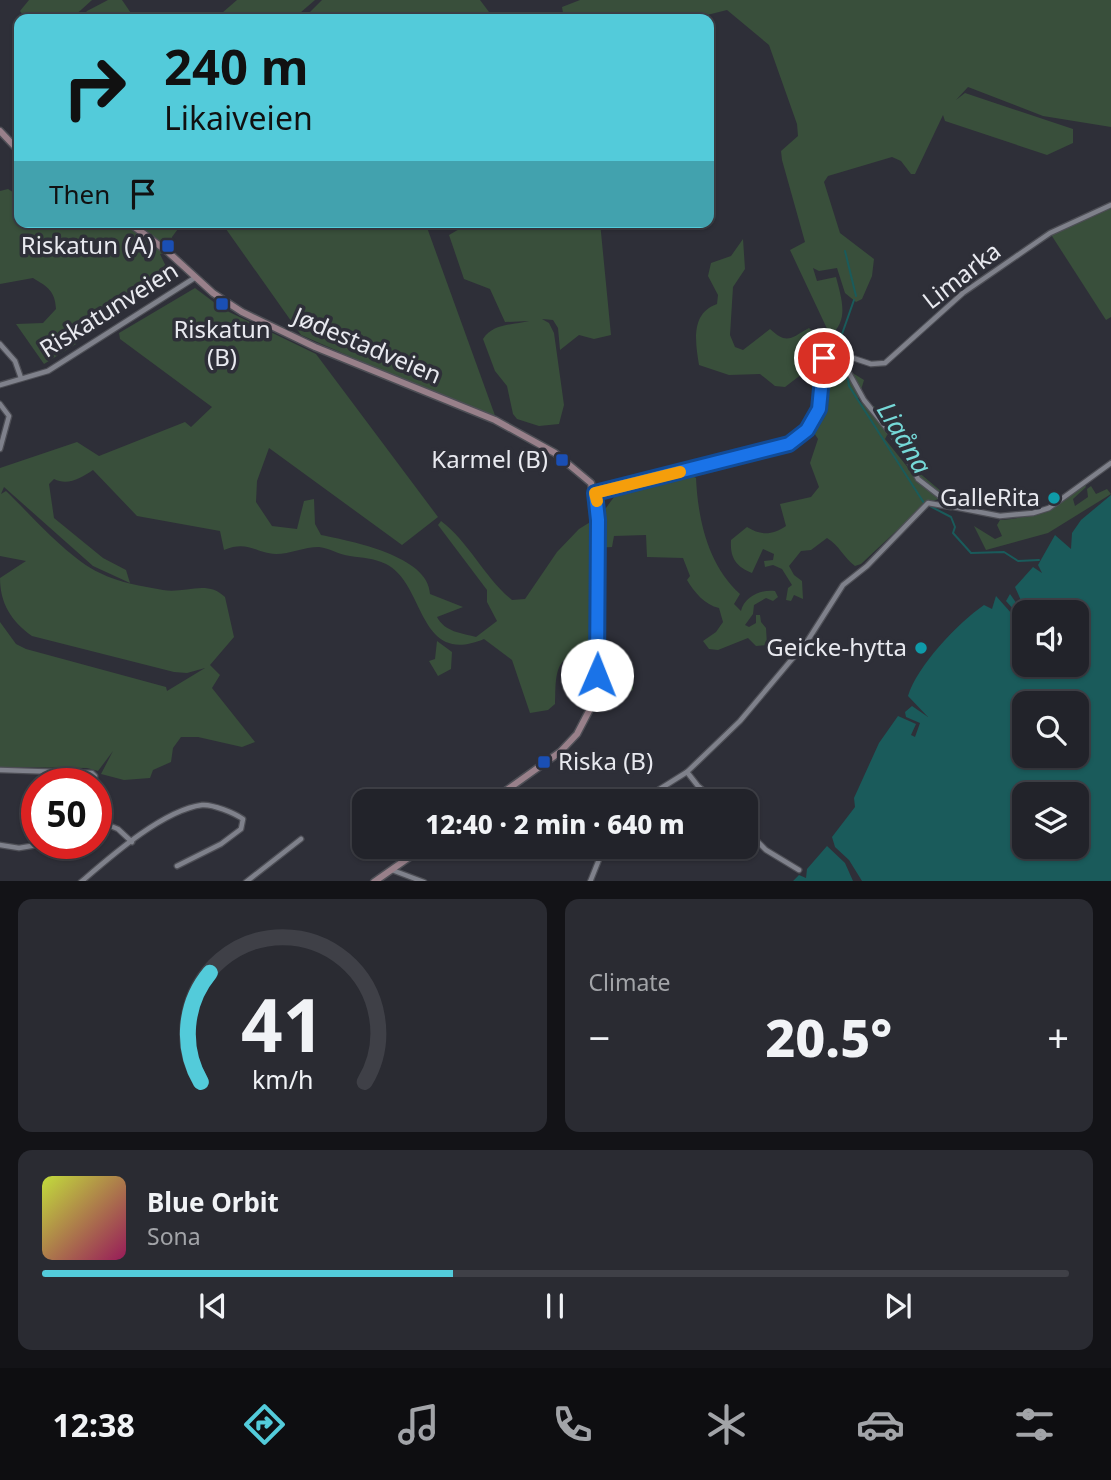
<!DOCTYPE html>
<html lang="en">
<head>
<meta charset="utf-8">
<style>
  :root { --surface:#22232a; --page:#2a2b32; --text:#f1f3f6; --muted:#a2a4a8; --line:#3f4047; --accent:#53cbda }
  body { margin:0; font-family:"Noto Sans",sans-serif; background:var(--page); color:var(--text); height:100vh; display:flex; flex-direction:column; font-size:26px; white-space:nowrap }
  * { box-sizing:border-box; margin:0 }
  p { font-size:23px; color:var(--muted) }
  .icon { flex:none; width:38px; height:38px; fill:none; stroke:currentColor; stroke-width:2; stroke-linecap:round; stroke-linejoin:round }
  .map { position:relative; height:881px; overflow:hidden }
  .details { display:flex; flex-direction:column; gap:18px; padding:18px; background:#131317; flex:1 }
  .details>* { flex:none }
  .banner { position:absolute; left:14px; top:14px; width:700px; height:214px; border-radius:14px; box-shadow:0 2px 5px #0004,0 0 0 2px var(--line); background:#53cbda; color:#111; overflow:hidden }
  .fabs { position:absolute; left:1012px; top:600px; display:grid; gap:14px }
  .fabs a { display:grid; place-items:center; width:77px; height:77px; border-radius:14px; background:var(--surface); box-shadow:0 2px 5px #0004,0 0 0 2px var(--line); font-size:35px }
  .speed { position:absolute; left:21px; top:768px; display:flex; gap:14px; font-size:35px; font-weight:700; text-align:center }
  .speed>* { display:grid; place-content:center; width:91px; height:91px; border-radius:50%; background:var(--surface); box-shadow:0 2px 5px #0004,0 0 0 2px var(--line); line-height:1 }
  .speed .limit { border:10px solid #d22; background:#fff; color:#111 }
  .pin { position:absolute; display:grid; place-items:center; width:60px; height:60px; color:#fff; margin:-30px; border:4px solid #fff; border-radius:50%; box-shadow:0 2px 7px #0007 }
  .me { position:absolute; width:77px; margin:-38px; rotate:1deg; stroke-linejoin:round; filter:drop-shadow(0 0 5px #0008) }
  .turn { display:flex; align-items:center; gap:24px; height:147px; padding:0 35px; font-size:32px }
  .turn .icon { width:91px; height:91px; stroke-width:2.5 }
  .turn b { display:block; font-size:49px; line-height:60px }
  .then { display:flex; align-items:center; height:66px; padding:0 35px; background:#0003; gap:14px; font-size:26px }
  .big { font-size:52px; font-weight:800; line-height:1.1 }
  .details .widget { flex:1; display:flex; flex-direction:column; justify-content:center; gap:10px; min-width:0; padding:0 24px; border-radius:14px; background:var(--page) }
  .details .dial { align-items:center; gap:0 }
  .dial svg { height:182px; overflow:visible; fill:none; stroke:var(--line); stroke-width:7; stroke-linecap:round; text-anchor:middle }
  .dial text { fill:var(--text); stroke:none }
  .song { display:flex; align-items:center; gap:21px }
  .cover { width:84px; height:84px; border-radius:10px; background:linear-gradient(135deg,hsl(70 70% 55%),hsl(330 70% 35%)) }
  .played { height:7px; border-radius:4px; background:linear-gradient(90deg,var(--accent) 40%,var(--line) 40%) }
  .keys { display:flex; justify-content:space-around; direction:ltr }
  .heat { display:flex; justify-content:space-between; align-items:center; font-size:38px; direction:ltr }
  .details .tiles { flex:1; display:grid; gap:18px; grid-template-columns:1fr 1fr }
  .widget:last-child { grid-column:span 2 }
  .trip { position:absolute; left:352px; top:789px; width:406px; height:70px; border-radius:14px; background:var(--surface); box-shadow:0 2px 5px #0004,0 0 0 2px var(--line); font-weight:800; line-height:70px; text-align:center }
  .dock { display:flex; height:112px; justify-content:space-around; align-items:center; background:#0e0e11; color:var(--muted) }
  .dock .icon { width:49px; height:49px }
  .dock .selected { color:var(--accent) }
  .dock b { font-size:32px; color:var(--text) }
  .map>svg:first-child { display:block }
  .green { fill:#394f3b }
  .water { fill:#1a5b5b; fill-rule:evenodd }
  .lines { fill:none; stroke-linecap:round; stroke-linejoin:round }
  .stream { stroke:#1a5b5b; stroke-width:2 }
  .minor-casing { stroke:#4d4e55; stroke-width:7 }
  .secondary-casing { stroke:#4d4e55; stroke-width:9 }
  .minor { stroke:#7f818b; stroke-width:4.5 }
  .secondary { stroke:#98808a; stroke-width:6 }
  .route-casing { stroke:#114b97; stroke-width:18 }
  .route { stroke:#1a73e8; stroke-width:12 }
  .slow { stroke:#f59e0b; stroke-width:12 }
  .transit-dot { fill:#1a4fb4; stroke:#2e2f38; stroke-width:2.5 }
  .culture-dot { fill:#0f9aa8; stroke:#2e2f38; stroke-width:2.5 }
  .labels { text-anchor:middle; stroke-width:7; stroke-linejoin:round; paint-order:stroke }
  .poi-label { font-size:24px; fill:#e8e9ef; stroke:#2e2f38; text-anchor:end }
  .street-label { font-size:24px; fill:#e8e9ef; stroke:#2e2f38 }
  .water-label { font-size:26px; font-style:italic; fill:#75d8d7; stroke:#2e2f38 }
</style>
</head>
<body>
<div class="map">
<svg width="1111" height="882" viewBox="0 0 1111 882">
  <rect width="100%" height="100%" fill="#2e2f38"/>
  <g class="green">
    <path d="M29,0H92L71,19H26L20,11Z"/>
    <path d="M108,0H122L135,19H80L87,11Z"/>
    <path d="M237,0H315L293,19H215Z"/>
    <path d="M322,0H480L489,12L480,19H312L308,14Z"/>
    <path d="M580,0H1111V127L1043,116L968,87L956,100L965,93L1073,129V143L1047,155L945,121L943,115L915,174H911L901,161L892,157L828,176L824,182L840,233L874,259L872,276L862,299L856,302L845,293L837,268L819,271L813,268L817,281L836,277C841,297 850,321 830,335L790,250L805,242L782,160L781,151L798,136L797,124L769,45L727,10L691,19H564L562,7Z"/>
    <path d="M8,189L19,196V222H183L172,237L173,251L160,254L171,277L107,317L79,329L76,344L44,364L16,324L43,323L56,309C55,291 48,287 33,278L0,284V191Z"/>
    <path d="M1111,205V317L1106,320L1050,233Z"/>
    <path d="M221,222H425L497,421L301,335Z"/>
    <path d="M600,222L611,335L594,339L579,335L560,350L558,328L553,320L542,319L549,323L554,333L564,405L559,424L539,426L517,419L513,414L507,386L495,371L483,339C493,323 514,325 529,321L505,322L490,289L464,279L449,235L468,224Z"/>
    <path d="M743,239L745,269L733,287L730,335L735,347L743,350L770,329C787,345 791,338 809,328L824,342L838,343L845,349L833,352L846,369L864,380L858,400L864,405C878,404 886,413 892,425L885,439L909,469L917,471L942,492L941,498L925,504L861,564L855,566C844,558 839,545 827,538L811,550L801,551L789,566L794,575L802,581L803,599L794,595L791,601L786,600L788,588L792,585L782,569L773,565L765,567L764,561L773,560L774,554L763,549L752,573C735,566 730,557 731,540L747,527C762,536 772,535 786,526L780,504L811,497L819,487L810,463L818,439L805,419L816,399L815,372L810,368L785,387L775,386L760,374L729,375L699,365C695,341 691,313 717,304L718,295L708,276L711,263L731,256Z"/>
    <path d="M195,288L223,309L316,354L438,517L402,545L269,448L257,481L256,502L272,526L297,529L304,501L314,499L315,524L321,535C351,541 429,556 430,594L463,607L437,617C445,632 461,633 476,637L497,621L487,602V590L438,525L441,521C469,542 484,577 512,600L525,599L557,552L579,529L600,516L617,493L689,474L696,478C698,520 708,565 740,594L734,604L741,611C744,597 761,589 775,591L778,597L773,601L766,598L754,605L753,614L745,625L749,627L756,623V615H760L761,622L766,628L767,645L756,646L748,638L718,650L709,649L703,641L716,632L723,622L719,608C705,605 694,592 687,580L690,576L683,558L647,557L646,535L614,536L612,547L595,548L593,623L596,644L633,682V690L628,692L603,685L601,670L587,660L571,656C553,662 556,688 555,704L548,710L530,713L512,660L484,639C417,667 426,584 386,564C373,558 363,558 350,556C339,555 330,548 319,547C304,547 290,554 276,554C255,553 248,540 224,550L220,531L137,516L93,470C81,478 68,486 54,479L49,484L54,518L103,558L126,570L130,583L93,566L4,487L1,494L6,491C31,515 69,559 100,573C120,583 141,586 163,590C185,594 207,579 225,597L234,637L210,665L220,675L212,688L255,742L242,747L198,737H181L173,748L171,762L153,770L150,778L124,780L101,774L113,751L98,771L87,768L0,767V622L16,644L26,649L166,687L167,691L205,668L187,673L174,672L32,636C11,621 0,603 0,578L26,561L0,556V468L77,442L99,456L185,422L191,427L212,407L120,339L119,333Z"/>
    <path d="M1084,483L1086,487L1073,499L1075,506L1088,497L1087,489L1091,486L1096,494L1107,489L1111,494L1048,533L986,550L974,526L995,539L1002,536L997,525L1000,520C1036,518 1057,506 1084,483Z"/>
    <path d="M437,641L452,652L451,669L438,676L429,661L435,659Z"/>
  </g>
  <g class="water">
    <path d="M1111,495V881H862L849,860L835,847L832,837L855,807L854,798L879,743L898,716L916,724L911,735L915,737L920,723L906,717L905,712L912,706L928,717L908,696C917,666 958,623 984,605L992,609L996,596L1012,614L1015,611L1006,601L1010,594L1019,607L1023,605L1015,587L1033,567L1042,573L1038,565L1055,535L1071,549L1072,533L1081,520ZM1024,612H1076V665H1024ZM1024,704H1076V756H1024ZM1024,794H1076V847H1024Z"/>
    <path d="M827,846L845,863L853,881H793L799,875L806,878L807,869Z"/>
  </g>
  <g class="lines">
    <g class="stream">
      <path d="M845,251L856,296"/>
      <path d="M836,351L854,300"/>
      <path d="M834,357L833,364L848,380L849,386L924,503L951,517L955,527L953,533L971,553L1004,552L1018,561L1039,560"/>
    </g>
    <defs>
      <g id="minor">
        <path d="M0,344L15,361L21,378"/>
        <path d="M838,353L871,364L885,363L963,293L1050,233L1111,205"/>
        <path d="M0,385L48,371L196,277"/>
        <path d="M0,404L9,416L0,449"/>
        <path d="M595,493L789,444C810,429 825,410 823,382C822,371 821,364 827,355L838,353L864,400L901,446L918,479L954,507L1000,516L1033,513L1049,508L1111,463"/>
        <path d="M0,770L92,773L95,776L94,784"/>
        <path d="M687,772L698,786L717,802"/>
        <path d="M639,802L687,772L740,721L808,640L843,585L867,566L928,503L951,507"/>
        <path d="M96,820L118,829L132,842"/>
        <path d="M746,830L766,850L799,870"/>
        <path d="M0,845L19,848L43,844"/>
        <path d="M392,870L424,882"/>
        <path d="M81,882C110,857 163,810 202,805C213,804 234,813 243,819L241,829L221,844L177,866"/>
        <path d="M246,882L301,839"/>
        <path d="M590,882L604,847"/>
      </g>
      <g id="secondary">
        <path d="M0,131L19,151"/>
        <path d="M128,222L168,252L213,293L242,312L315,347L495,420L555,453L591,483L598,520L597,675L589,711L577,734L560,752L490,802"/>
        <path d="M374,882L424,847"/>
      </g>
    </defs>
    <use href="#minor" class="minor-casing"/>
    <use href="#secondary" class="secondary-casing"/>
    <use href="#minor" class="minor"/>
    <use href="#secondary" class="secondary"/>
  </g>
  <g class="lines">
    <defs>
      <path id="route" d="M597,675L598,520L595,493L789,444L807,430L819,409L824,358"/>
    </defs>
    <use href="#route" class="route-casing"/>
    <use href="#route" class="route"/>
    <path class="slow" d="M597,501L595,493L680,472"/>
  </g>
  <g class="transit-dot">
    <rect x="161" y="239" width="14" height="14" rx="3.5"/>
    <rect x="215" y="297" width="14" height="14" rx="3.5"/>
    <rect x="555" y="453" width="14" height="14" rx="3.5"/>
    <rect x="537" y="755" width="14" height="14" rx="3.5"/>
  </g>
  <g class="culture-dot">
    <circle cx="1054" cy="498" r="7"/>
    <circle cx="921" cy="648" r="7"/>
  </g>
  <g class="labels">
    <g class="poi-label">
      <text x="154" y="254">Riskatun (A)</text>
      <text x="222" y="338" text-anchor="middle">Riskatun<tspan x="222" dy="28">(B)</tspan></text>
      <text x="548" y="468">Karmel (B)</text>
      <text x="1040" y="506">GalleRita</text>
      <text x="907" y="656">Geicke-hytta</text>
      <text x="558" y="770" text-anchor="start">Riska (B)</text>
    </g>
    <g class="street-label">
      <text transform="translate(962 276) rotate(-38)" y="8">Limarka</text>
      <text transform="translate(109 310) rotate(-32)" y="8">Riskatunveien</text>
      <text transform="translate(367 346) rotate(23)" y="8">Jødestadveien</text>
    </g>
    <g class="water-label">
      <text transform="translate(904 438) rotate(59)" y="9">Liaåna</text>
    </g>
  </g>
</svg>
<div class="fabs">
<a><svg class="icon" aria-label="sound" viewBox="0 0 24 24"><path d="M4 9h4l5-4v14l-5-4H4zM17 9q2 3 0 6"/></svg></a>
<a><svg class="icon" aria-label="search" viewBox="0 0 24 24"><circle cx="10" cy="10" r="6"/><path d="M15 15l6 6"/></svg></a>
<a><svg class="icon" aria-label="layers" viewBox="0 0 24 24"><path d="M12 4l9 5-9 5-9-5zM3 14l9 5 9-5"/></svg></a>
</div>
<div class="speed"><div class="limit">50</div></div>
<div class="pin" style="left:824px;top:358px;background:#d93025"><svg class="icon" aria-label="arrive" viewBox="0 0 24 24"><path d="M6 21V4h12l-3 4 3 4H6"/></svg></div>
<svg class="me" style="left:597px;top:675px" viewBox="-20 -20 40 40"><circle r="19" fill="#fff"/><path d="M0-13L10 11 0 6-10 11z" fill="#1a73e8"/></svg>
<div class="trip">12:40 · 2 min · 640 m</div>
<div class="banner">
<div class="turn"><svg class="icon" aria-label="right" viewBox="0 0 24 24"><path d="M7 20v-9h11M14 6l5 5-5 5"/></svg><div><b>240 m</b>Likaiveien</div></div>
<div class="then">Then<svg class="icon" aria-label="arrive" viewBox="0 0 24 24"><path d="M6 21V4h12l-3 4 3 4H6"/></svg></div>
</div>
</div>
<section class="details">
<div class="tiles">
<div class="widget dial"><svg viewBox="0 0 100 80">
<path d="M14 69A42 42 0 1 1 86 69"/>
<path d="M14 69A42 42 0 0 1 18 21" stroke="#53cbda"/>
<text x="50" y="56" font-size="32" font-weight="700">41</text>
<text x="50" y="72" font-size="11">km/h</text>
</svg></div>
<div class="widget"><p>Climate</p>
<div class="heat"><a>−</a><b class="big">20.5°</b><a>+</a></div>
</div>
<div class="widget">
<div class="song"><i class="cover"></i><div><b>Blue Orbit</b><p>Sona</p></div></div>
<div class="played"></div>
<div class="keys"><svg class="icon" aria-label="previous" viewBox="0 0 24 24"><path d="M18 5L8 12l10 7zM5 5v14"/></svg><svg class="icon" aria-label="pause" viewBox="0 0 24 24"><path d="M8 5v14M16 5v14"/></svg><svg class="icon" aria-label="next" viewBox="0 0 24 24"><path d="M6 5l10 7-10 7zM19 5v14"/></svg></div>
</div>
</div>
</section>
<nav class="dock">
<b>12:38</b>
<svg class="icon selected" aria-label="directions" viewBox="0 0 24 24"><path d="M12 3l9 9-9 9-9-9zM9 14v-3h6M13 9l2 2-2 2"/></svg>
<svg class="icon" aria-label="music" viewBox="0 0 24 24"><path d="M9 18V5l10-2v13"/><circle cx="6" cy="18" r="3"/><circle cx="16" cy="16" r="3"/></svg>
<svg class="icon" aria-label="phone" viewBox="0 0 24 24"><path d="M5 4h4l2 5-3 2q2 4 5 5l2-3 5 2v4C11 20 4 13 5 4z"/></svg>
<svg class="icon" aria-label="climate" viewBox="0 0 24 24"><path d="M12 3v18M4 7l16 10M4 17L20 7"/></svg>
<svg class="icon" aria-label="car" viewBox="0 0 24 24"><path d="M5 17H2v-5l4-1 3-4h7l3 4 3 1v5h-3M9 17h6M6 11h13"/><circle cx="7" cy="17" r="2"/><circle cx="17" cy="17" r="2"/></svg>
<svg class="icon" aria-label="filters" viewBox="0 0 24 24"><path d="M4 7h16M4 17h16"/><circle cx="9" cy="7" r="2"/><circle cx="15" cy="17" r="2"/></svg>
</nav>
</body>
</html>
